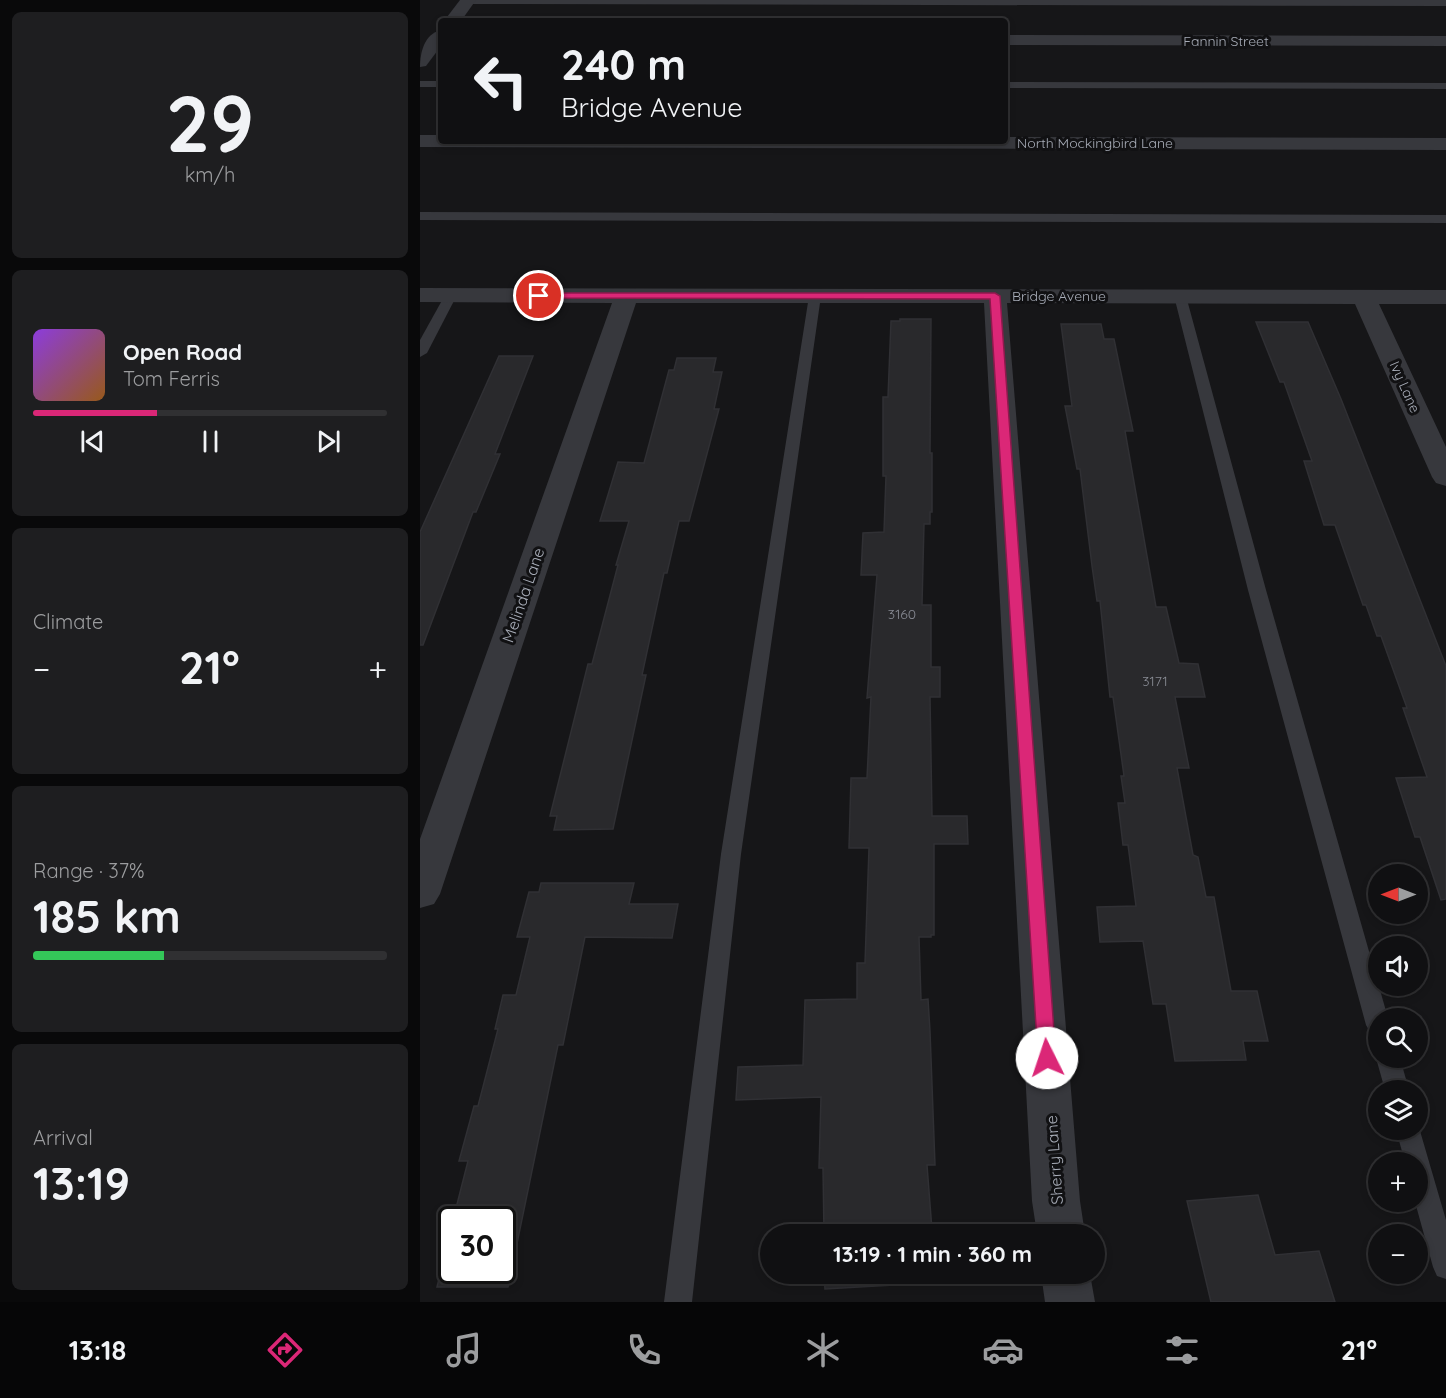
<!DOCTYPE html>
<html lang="en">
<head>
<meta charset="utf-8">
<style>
  :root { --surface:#101012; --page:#1e1e20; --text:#f1f3f6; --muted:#9c9d9f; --line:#303032; --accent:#db2777 }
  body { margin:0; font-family:Quicksand,sans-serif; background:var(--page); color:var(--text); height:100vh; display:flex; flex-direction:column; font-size:22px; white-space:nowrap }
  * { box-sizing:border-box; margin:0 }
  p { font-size:20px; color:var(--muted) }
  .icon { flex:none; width:33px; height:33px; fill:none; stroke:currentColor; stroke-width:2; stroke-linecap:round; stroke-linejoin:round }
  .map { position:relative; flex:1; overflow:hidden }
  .details { display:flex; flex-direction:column; gap:12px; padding:12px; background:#09090a; width:420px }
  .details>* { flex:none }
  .hud { position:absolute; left:18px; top:18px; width:570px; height:126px; border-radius:6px; box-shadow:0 3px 9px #0003,0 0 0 2px var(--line); background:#101012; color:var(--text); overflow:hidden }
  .needle { width:39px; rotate:270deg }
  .tools { position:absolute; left:948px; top:864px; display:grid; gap:12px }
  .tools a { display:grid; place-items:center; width:60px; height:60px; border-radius:50%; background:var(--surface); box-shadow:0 3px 9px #0003,0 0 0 2px var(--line); font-size:30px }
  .speed { position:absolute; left:18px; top:1206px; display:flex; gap:12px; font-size:30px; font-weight:700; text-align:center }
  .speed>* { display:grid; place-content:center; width:78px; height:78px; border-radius:50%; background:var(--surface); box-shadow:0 3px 9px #0003,0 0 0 2px var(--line); line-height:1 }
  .speed .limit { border:3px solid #111; border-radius:9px; background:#fff; color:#111 }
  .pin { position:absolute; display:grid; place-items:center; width:51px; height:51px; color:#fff; margin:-26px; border:3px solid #fff; border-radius:50%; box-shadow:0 2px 6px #0007 }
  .me { position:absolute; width:66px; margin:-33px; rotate:356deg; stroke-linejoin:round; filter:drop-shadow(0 0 4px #0008) }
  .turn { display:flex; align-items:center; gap:21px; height:126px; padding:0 24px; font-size:27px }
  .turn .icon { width:78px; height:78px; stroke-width:2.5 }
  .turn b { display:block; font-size:42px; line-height:51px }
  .big { font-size:45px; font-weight:700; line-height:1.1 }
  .details .card { flex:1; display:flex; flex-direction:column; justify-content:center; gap:9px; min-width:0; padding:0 21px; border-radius:9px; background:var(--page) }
  .details .dial { align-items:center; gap:0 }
  .dial b { font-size:78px; line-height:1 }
  .song { display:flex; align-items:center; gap:18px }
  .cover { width:72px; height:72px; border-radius:9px; background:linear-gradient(135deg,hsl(270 70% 55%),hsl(30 70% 35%)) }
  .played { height:6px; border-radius:3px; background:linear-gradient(90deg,var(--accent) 35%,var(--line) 35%) }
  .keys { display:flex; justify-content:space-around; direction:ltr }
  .heat { display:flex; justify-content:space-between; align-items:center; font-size:33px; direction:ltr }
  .charge { height:9px; border-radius:4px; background:linear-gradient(90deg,#34c759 37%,var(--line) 0) }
  .trip { position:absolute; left:340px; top:1224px; width:345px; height:60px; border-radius:30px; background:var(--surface); box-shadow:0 3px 9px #0003,0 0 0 2px var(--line); font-weight:700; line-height:60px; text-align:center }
  .tabs { display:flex; height:96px; justify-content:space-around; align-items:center; background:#060607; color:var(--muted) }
  .tabs .icon { width:42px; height:42px }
  .tabs .selected { color:var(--accent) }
  .tabs b { font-size:27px; color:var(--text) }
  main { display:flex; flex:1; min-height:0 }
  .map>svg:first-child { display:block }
  .building { fill:#29292c; stroke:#303034; stroke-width:1.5 }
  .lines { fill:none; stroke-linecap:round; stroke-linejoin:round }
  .service { fill:#37383d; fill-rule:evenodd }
  .minor { fill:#37383d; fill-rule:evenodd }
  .tertiary { fill:#37383d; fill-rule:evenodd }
  .route { fill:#db2777; stroke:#8e194d; stroke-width:1.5 }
  .labels { text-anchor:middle; stroke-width:6; stroke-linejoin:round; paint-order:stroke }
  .far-street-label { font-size:14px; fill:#a8adb8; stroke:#111113 }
  .number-label { font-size:14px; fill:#888b94 }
  .street-label { font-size:16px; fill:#a8adb8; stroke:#111113 }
</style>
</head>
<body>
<main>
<section class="details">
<div class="card dial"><b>29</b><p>km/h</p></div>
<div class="card">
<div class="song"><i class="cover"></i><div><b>Open Road</b><p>Tom Ferris</p></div></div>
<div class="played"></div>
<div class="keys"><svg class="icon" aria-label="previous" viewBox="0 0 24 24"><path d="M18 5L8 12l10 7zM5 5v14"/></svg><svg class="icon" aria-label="pause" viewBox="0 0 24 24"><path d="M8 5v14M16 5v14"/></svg><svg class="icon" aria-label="next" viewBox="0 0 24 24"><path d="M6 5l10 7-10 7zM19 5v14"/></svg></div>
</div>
<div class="card"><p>Climate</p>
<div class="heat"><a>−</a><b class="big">21°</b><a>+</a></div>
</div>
<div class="card"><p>Range · 37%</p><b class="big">185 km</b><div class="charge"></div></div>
<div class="card"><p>Arrival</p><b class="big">13:19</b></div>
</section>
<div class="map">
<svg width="1026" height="1302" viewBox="0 0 1026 1302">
  <rect width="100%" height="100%" fill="#161618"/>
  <g class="building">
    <path d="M480,319H511L510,453H512V512H510V524H504L502,605H511V667H520V697H510L512,816H547L548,844H514V935H511V937H499L501,1000L508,999L510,1031L515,1165H507L512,1230L488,1232L489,1234H404L403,1168H399L401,1097L316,1100L318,1067L383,1065L385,1000L437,999V963H445L449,848H429L431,778H447L451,697L447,698L457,575H441L443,533L464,532L466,476H463V397H468L471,321H480Z"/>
    <path d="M836,322H888L921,399L1026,666V899L1021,900L1000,837H995L976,778L1007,777L983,708H987L961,636H957L946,605H943L915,525H904L884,461H892L864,382H860Z"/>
    <path d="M641,324H681L684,339H694L713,431H705L736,607H746L759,663L778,664L785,697H755L769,768H757L773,855L778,857L786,897H794L811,991H837L848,1041H823L826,1060L755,1061L746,1004H733L723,941L680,942L677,907L716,906L708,845H703L698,803H705L701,776H704L693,697H690L680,601H677L672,566L660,469H657L645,406H652Z"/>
    <path d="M79,356H113L75,454H80L56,512H53L3,645H0V532Z"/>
    <path d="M257,358H296L293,372H302L294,409H299L269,521H259L247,573H244L222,675H226L193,829L134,830L137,816H130L168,664H172L198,565H196L209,521H180L198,462L224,463L249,370H254Z"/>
    <path d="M121,883H214L209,904H258L252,938L165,937L143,1045H138L88,1287H17L32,1226V1270H82V1220H33L48,1161H39L54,1106H58L78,1029H75L83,995H96L110,937H97L109,892H119Z"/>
    <path d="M838,1195L855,1255L899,1251L915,1302H791L767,1201Z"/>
    <path d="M404,1274H491V1284L405,1289Z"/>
  </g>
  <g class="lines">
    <g class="service">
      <path d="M43,0H1026V6L47,4Z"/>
      <rect x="0" y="81" width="21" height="6"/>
      <path d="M585,82L1026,83V89L585,88Z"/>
      <path d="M0,212L1026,215V223L0,220Z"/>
      <path d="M31,291L37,295L7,353L0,357V340L25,295Z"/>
      <path d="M395,292L401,296L321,854L272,1302H244L301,854L389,296Z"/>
      <path d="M760,292L766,296L846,590L968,1018H958V1034L950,1032L946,1025L828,590L754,296Z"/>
      <path d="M958,1053V1058H980L989,1090H965L956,1058Z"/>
      <path d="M998,1124L1026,1220V1279L1017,1276L1013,1267L995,1202H998V1162H985L976,1130H998Z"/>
    </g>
    <g class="minor">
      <path d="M585,35L1026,36V46L585,45Z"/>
      <path d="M0,288L1026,290V304H959L1026,447V486L1016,483L1012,477L935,304L587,303L660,1201L665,1234H617L612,1201L564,303H216L20,894L14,904L0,908V839L192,303L0,302Z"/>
      <path d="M621,1274H670L675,1302H625Z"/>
    </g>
    <g class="tertiary">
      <path d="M40,0H56L41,21H24Z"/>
      <path d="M21,30V46L6,66L0,67C0,53 4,34 21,30Z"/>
      <path d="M0,135H21V141H585V137L1026,138V150L0,147Z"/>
    </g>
  </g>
  <path class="route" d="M115,293H575L580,296L636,1058L633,1063L627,1065L620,1063L618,1058L570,299L119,298L114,296Z"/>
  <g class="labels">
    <g class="far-street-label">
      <text x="806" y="46">Fannin Street</text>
      <text x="675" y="148">North Mockingbird Lane</text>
      <text x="639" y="301">Bridge Avenue</text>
      <text transform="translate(985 387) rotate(66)" y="5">Ivy Lane</text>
    </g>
    <g class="number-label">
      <text x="482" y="619">3160</text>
      <text x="735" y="686">3171</text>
    </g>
    <g class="street-label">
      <text transform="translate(103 595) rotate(-71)" y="6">Melinda Lane</text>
      <text transform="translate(634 1160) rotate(-94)" y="6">Sherry Lane</text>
    </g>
  </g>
</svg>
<div class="tools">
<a><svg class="needle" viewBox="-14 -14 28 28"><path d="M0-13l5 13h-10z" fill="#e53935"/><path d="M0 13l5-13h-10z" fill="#9c9d9f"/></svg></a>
<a><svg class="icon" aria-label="sound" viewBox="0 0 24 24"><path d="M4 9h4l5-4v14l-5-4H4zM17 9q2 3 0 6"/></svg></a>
<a><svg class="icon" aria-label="search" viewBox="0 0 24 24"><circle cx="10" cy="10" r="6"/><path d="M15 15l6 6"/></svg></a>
<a><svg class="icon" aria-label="layers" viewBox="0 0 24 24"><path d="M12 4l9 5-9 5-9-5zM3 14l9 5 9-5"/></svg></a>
<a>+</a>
<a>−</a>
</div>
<div class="speed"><div class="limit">30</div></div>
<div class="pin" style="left:119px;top:296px;background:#d93025"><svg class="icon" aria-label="arrive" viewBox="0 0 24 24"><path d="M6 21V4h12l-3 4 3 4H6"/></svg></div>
<svg class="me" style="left:627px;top:1058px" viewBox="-20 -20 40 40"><circle r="19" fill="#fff"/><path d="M0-13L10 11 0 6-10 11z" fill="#db2777"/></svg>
<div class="trip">13:19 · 1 min · 360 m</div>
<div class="hud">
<div class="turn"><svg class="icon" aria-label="left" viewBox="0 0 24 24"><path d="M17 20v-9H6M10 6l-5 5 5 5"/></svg><div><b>240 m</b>Bridge Avenue</div></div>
</div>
</div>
</main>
<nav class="tabs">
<b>13:18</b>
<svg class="icon selected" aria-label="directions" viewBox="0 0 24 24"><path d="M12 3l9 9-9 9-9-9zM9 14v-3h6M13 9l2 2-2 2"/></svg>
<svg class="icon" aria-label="music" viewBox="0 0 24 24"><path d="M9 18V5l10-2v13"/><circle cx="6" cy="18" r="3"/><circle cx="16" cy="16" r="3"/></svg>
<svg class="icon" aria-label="phone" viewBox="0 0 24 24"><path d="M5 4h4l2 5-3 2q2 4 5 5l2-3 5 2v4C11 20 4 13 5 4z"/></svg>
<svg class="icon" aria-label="climate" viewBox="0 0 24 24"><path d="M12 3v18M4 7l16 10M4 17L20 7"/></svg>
<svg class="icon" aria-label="car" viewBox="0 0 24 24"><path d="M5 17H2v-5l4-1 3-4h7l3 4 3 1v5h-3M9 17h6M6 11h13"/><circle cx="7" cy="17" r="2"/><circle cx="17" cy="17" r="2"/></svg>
<svg class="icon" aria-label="filters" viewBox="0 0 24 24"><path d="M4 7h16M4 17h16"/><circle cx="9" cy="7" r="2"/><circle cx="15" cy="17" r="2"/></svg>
<b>21°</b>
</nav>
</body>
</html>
